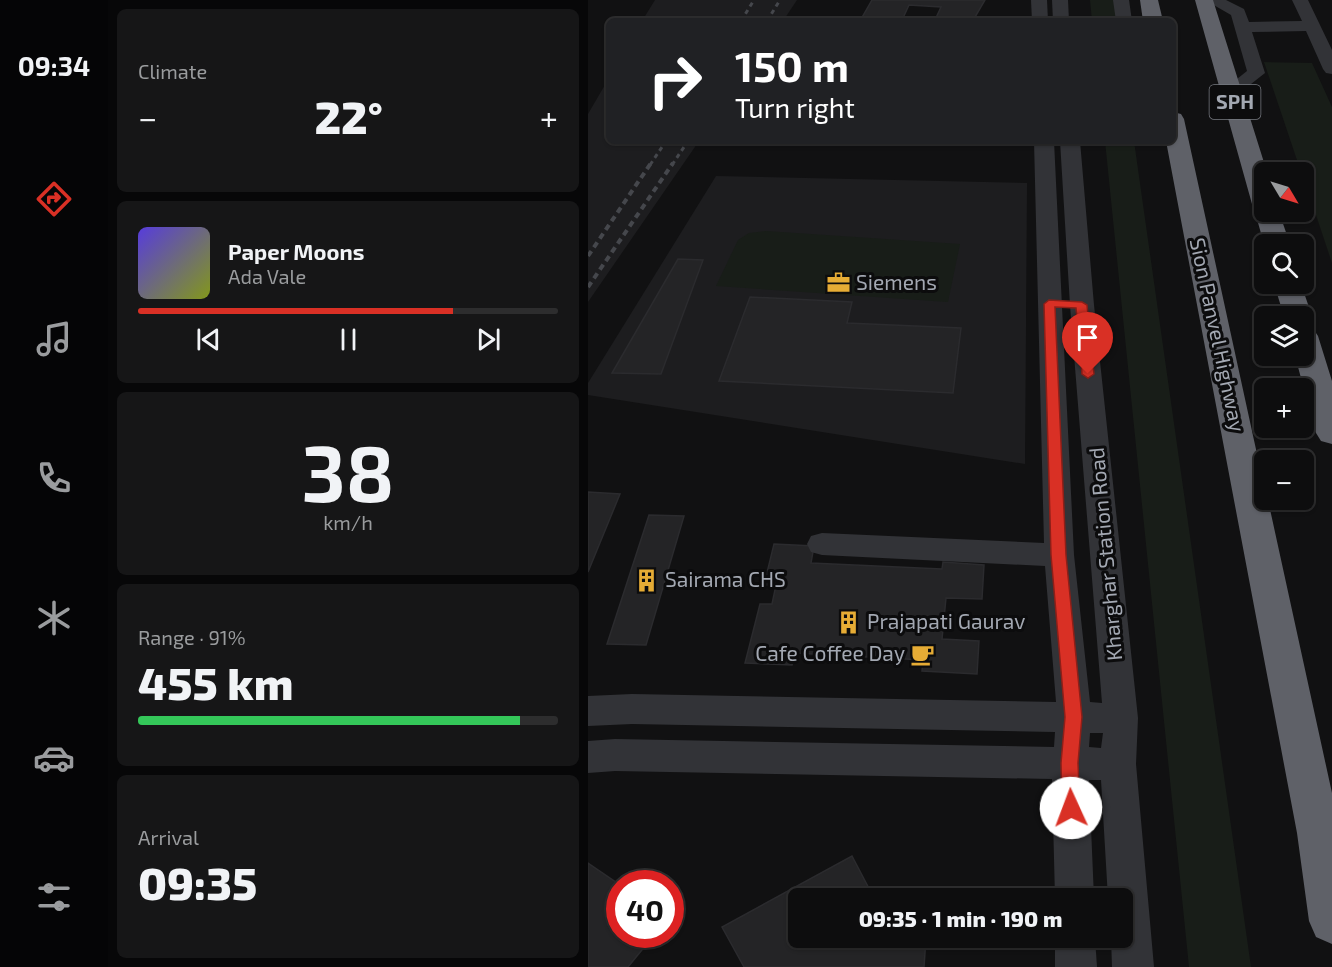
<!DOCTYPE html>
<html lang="en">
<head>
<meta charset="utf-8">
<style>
  :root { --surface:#0d0d0e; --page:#161617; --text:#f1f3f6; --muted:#9a9c9e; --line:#2d2d2e; --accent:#d93025 }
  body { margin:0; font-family:"Exo 2",sans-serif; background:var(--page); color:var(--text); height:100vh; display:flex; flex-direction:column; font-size:22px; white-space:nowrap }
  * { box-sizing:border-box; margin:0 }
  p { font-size:20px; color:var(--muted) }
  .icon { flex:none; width:33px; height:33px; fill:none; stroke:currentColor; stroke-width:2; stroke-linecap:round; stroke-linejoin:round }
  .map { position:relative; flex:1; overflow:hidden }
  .drawer { display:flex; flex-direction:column; gap:9px; padding:9px; background:#070708; width:480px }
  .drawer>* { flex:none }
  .banner { position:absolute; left:18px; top:18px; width:570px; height:126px; border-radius:9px; box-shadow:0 2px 4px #0004,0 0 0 2px var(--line); background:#202124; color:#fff; overflow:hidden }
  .needle { width:39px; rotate:128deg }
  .fabs { position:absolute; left:666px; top:162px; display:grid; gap:12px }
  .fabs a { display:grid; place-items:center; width:60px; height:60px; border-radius:9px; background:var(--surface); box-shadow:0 2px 4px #0004,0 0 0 2px var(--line); font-size:30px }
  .speed { position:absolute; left:18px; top:870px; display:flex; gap:12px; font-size:30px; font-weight:700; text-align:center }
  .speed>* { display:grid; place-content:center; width:78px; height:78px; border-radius:50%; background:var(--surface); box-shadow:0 2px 4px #0004,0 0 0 2px var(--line); line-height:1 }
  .speed .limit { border:9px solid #d22; background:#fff; color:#111 }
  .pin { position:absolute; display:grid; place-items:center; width:51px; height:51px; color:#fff; margin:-62px -26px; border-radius:50% 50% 50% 0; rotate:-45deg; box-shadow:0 0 6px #0007 }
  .pin .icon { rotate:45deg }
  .me { position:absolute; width:66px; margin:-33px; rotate:358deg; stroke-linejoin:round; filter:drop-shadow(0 0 4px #0008) }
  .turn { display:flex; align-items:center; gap:21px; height:126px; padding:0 30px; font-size:27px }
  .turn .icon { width:78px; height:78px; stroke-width:2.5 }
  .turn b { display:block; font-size:42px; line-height:51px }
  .big { font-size:45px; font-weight:800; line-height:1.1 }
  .drawer .tile { flex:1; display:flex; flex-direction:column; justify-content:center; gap:9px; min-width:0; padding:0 21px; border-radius:9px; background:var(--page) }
  .drawer .dial { align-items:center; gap:0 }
  .dial b { font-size:78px; line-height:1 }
  .song { display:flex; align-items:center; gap:18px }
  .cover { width:72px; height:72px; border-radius:9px; background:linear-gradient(135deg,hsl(250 70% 55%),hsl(70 70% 35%)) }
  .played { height:6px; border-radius:3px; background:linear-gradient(90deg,var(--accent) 75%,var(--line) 75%) }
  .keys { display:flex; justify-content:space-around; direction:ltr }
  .heat { display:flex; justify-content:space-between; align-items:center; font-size:33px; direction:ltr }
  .charge { height:9px; border-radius:4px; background:linear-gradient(90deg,#34c759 91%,var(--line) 0) }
  .trip { position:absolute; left:200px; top:888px; width:345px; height:60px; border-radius:9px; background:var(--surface); box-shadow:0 2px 4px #0004,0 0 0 2px var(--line); font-weight:800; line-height:60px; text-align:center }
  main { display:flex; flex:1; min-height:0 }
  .menu { display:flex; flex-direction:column; width:108px; justify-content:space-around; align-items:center; background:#050506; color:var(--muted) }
  .menu .icon { width:42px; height:42px }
  .menu .active { color:var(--accent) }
  .menu b { font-size:27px; color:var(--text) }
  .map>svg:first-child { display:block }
  .built { fill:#1d1d1f }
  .green { fill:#181d18 }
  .building { fill:#242426; stroke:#2b2b2e; stroke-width:1.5; fill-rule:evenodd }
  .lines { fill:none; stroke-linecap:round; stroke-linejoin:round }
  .minor { fill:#323337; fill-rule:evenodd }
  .highway { fill:#5f6168; fill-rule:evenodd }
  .rail-far1 { stroke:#45474c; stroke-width:3; stroke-dasharray:4.5 4; stroke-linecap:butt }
  .rail { stroke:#45474c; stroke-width:4; stroke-dasharray:6 4.5; stroke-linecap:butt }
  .route { fill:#d93025; stroke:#8d1f18; stroke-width:1.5 }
  .labels { text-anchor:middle; stroke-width:6; stroke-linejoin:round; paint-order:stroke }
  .shield { fill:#0c0c0d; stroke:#767980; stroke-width:1.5 }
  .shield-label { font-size:20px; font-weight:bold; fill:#a3a8b2 }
  .poi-label { font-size:21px; fill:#a3a8b2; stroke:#0c0c0d; text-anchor:start }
  .street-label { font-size:21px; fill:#a3a8b2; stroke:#0c0c0d }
</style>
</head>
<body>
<main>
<nav class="menu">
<b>09:34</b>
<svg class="icon active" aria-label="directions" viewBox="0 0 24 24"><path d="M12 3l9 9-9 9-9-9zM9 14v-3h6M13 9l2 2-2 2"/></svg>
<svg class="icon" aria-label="music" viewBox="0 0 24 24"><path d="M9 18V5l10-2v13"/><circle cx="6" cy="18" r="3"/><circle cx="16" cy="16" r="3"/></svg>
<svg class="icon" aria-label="phone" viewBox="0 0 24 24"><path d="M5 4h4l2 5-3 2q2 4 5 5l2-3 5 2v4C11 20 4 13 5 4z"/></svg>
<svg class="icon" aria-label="climate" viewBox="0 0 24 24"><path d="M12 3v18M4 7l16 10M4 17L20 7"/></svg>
<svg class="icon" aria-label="car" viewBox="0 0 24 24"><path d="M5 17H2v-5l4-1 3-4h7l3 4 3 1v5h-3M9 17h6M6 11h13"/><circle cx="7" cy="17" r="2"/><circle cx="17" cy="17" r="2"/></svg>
<svg class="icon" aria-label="filters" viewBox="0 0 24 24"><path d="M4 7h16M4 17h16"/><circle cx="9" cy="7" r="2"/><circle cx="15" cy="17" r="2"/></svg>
</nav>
<section class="drawer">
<div class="tile"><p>Climate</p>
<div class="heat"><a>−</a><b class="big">22°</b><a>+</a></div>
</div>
<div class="tile">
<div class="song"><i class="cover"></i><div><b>Paper Moons</b><p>Ada Vale</p></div></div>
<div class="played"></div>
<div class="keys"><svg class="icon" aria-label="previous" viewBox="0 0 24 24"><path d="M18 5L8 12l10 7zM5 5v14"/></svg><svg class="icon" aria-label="pause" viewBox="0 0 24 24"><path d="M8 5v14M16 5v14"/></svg><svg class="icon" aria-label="next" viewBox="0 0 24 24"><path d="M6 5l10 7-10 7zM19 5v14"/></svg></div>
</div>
<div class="tile dial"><b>38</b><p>km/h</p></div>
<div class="tile"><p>Range · 91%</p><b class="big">455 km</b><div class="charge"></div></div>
<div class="tile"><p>Arrival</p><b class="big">09:35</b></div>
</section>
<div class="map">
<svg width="744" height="967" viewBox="0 0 744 967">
  <rect width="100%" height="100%" fill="#111112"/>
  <g class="built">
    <path d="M67,0H209L195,21H54Z"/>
    <path d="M21,78V141H111L0,302V114Z"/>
    <path d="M128,176L439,183L437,464L0,395V383Z"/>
  </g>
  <g class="green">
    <path d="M502,0H526L529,21H504Z"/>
    <path d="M676,62L724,63L744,107V263L716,179V172H713Z"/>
    <path d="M517,141H546L663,967H601Z"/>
    <path d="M178,231L372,244L360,302L128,286L150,240L161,233Z"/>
  </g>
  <g class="building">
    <path d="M284,0H397L387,17L391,18L389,21H272ZM321,5L353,7L347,20L315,18Z"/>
    <path d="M90,259L115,260L73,374L24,373Z"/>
    <path d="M162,297L264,302L259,323L373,328L365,393L131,381Z"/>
    <path d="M0,492L32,494L0,572Z"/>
    <path d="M61,515L96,516L58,645L19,644Z"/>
    <path d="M186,544L226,546L223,563L354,569L355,562L396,565L394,599L358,598L354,639L391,641L389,674L334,671L335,660L207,653L204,665L157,663L172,604H184L188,585H176Z"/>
    <path d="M264,856L286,898H210V938H338L336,967H156L134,927Z"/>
    <path d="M0,863L32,885V934H67L40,967H0Z"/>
  </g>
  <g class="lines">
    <g class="minor">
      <path d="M443,0H459L460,21H444Z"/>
      <path d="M464,0H480L481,21H465Z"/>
      <path d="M525,0H541L544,21H528Z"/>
      <path d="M617,0H638L656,9L661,22L714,21L704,0H720L744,50V74L738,73L735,69L718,31L664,32L677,73L649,95H637L634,91L659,71L643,15Z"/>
      <path d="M446,141H466L486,555L502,702L514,703L482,305L472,141H492L506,305L550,718L548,764L566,967H524L523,938H534V898H520L513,780H501L506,898H467L464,779L27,771L0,773V741L27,739L466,747L467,732L44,724L0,726V696L44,694L468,702L457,566L234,555L223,552L219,544L223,536L234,533L456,543ZM502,733H515L513,748L501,747Z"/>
      <path d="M467,938H507L509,967H467Z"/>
    </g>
    <g class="highway">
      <path d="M552,0H570L575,21H555Z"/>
      <path d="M607,0H625L679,172H676V212H691L702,244H676L667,212L668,209L664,204Z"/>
      <path d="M585,112L593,114L596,119L676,486V500H680L744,793V944L728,937L721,921L709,833L578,141H585Z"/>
      <path d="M686,284H713L724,316L720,322L716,323V316H696Z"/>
      <path d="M716,327L726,330L730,336L744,381V444L733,441L728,433L707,356H716Z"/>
    </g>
    <g class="rail-far1">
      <path d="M153,21L166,0"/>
      <path d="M179,21L192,0"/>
      <path d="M62,165L78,141"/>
      <path d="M84,165L100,141"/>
    </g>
    <g class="rail">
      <path d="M0,256L63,163"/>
      <path d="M0,287L85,163"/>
    </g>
  </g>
  <path class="route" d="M461,300L494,302L499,305L506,374L500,378L494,374L488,308L467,307L478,555L494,717L490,763L492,808L489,814L483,817L477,814L474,808L473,763L477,717L463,555L456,304Z"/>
  <defs>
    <symbol id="office-bare" viewBox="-9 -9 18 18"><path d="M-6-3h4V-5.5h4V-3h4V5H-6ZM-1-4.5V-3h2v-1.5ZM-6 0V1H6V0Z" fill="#e6ac35" stroke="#0c0c0d" stroke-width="2.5" paint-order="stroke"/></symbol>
    <symbol id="building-bare" viewBox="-9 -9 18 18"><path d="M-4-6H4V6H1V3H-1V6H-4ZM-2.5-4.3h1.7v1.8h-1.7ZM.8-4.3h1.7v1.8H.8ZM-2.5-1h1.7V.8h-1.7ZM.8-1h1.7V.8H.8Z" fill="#e6ac35" stroke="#0c0c0d" stroke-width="2.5" paint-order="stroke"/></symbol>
    <symbol id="cafe-bare" viewBox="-9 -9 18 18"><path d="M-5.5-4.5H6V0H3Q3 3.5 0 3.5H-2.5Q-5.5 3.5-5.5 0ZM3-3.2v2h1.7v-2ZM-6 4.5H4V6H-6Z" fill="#e6ac35" stroke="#0c0c0d" stroke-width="2.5" paint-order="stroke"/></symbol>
  </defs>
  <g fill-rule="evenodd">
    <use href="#office-bare" x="234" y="266" width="33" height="33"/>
    <use href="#building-bare" x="42" y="564" width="33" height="33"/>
    <use href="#building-bare" x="244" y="606" width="33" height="33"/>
    <use href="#cafe-bare" x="318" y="638" width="33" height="33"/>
  </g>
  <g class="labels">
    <rect class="shield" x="621.5" y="85" width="51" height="34" rx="4.5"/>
    <g class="shield-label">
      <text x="647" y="109">SPH</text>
    </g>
    <g class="poi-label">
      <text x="268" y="290">Siemens</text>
      <text x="77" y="587">Sairama CHS</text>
      <text x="279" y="629">Prajapati Gaurav</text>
      <text x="317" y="661" text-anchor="end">Cafe Coffee Day</text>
    </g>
    <g class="street-label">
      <text transform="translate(629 335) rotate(78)" y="7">Sion Panvel Highway</text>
      <text transform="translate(518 554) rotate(-95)" y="7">Kharghar Station Road</text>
    </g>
  </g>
</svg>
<div class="fabs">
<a><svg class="needle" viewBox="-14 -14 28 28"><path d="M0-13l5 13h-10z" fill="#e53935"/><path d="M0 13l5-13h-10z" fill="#9a9c9e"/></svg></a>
<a><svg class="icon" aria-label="search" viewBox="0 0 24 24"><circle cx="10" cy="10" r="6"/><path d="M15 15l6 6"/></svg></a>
<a><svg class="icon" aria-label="layers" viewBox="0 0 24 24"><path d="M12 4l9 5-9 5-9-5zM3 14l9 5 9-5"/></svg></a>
<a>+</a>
<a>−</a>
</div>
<div class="speed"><div class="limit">40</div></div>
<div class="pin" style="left:500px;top:374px;background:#d93025"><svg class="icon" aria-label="arrive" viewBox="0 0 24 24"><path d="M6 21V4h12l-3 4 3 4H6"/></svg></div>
<svg class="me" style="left:483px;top:808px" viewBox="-20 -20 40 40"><circle r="19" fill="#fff"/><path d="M0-13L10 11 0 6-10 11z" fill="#d93025"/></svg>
<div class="trip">09:35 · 1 min · 190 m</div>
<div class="banner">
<div class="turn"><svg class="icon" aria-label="right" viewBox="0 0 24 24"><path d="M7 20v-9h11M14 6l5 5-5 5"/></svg><div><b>150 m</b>Turn right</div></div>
</div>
</div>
</main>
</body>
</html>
